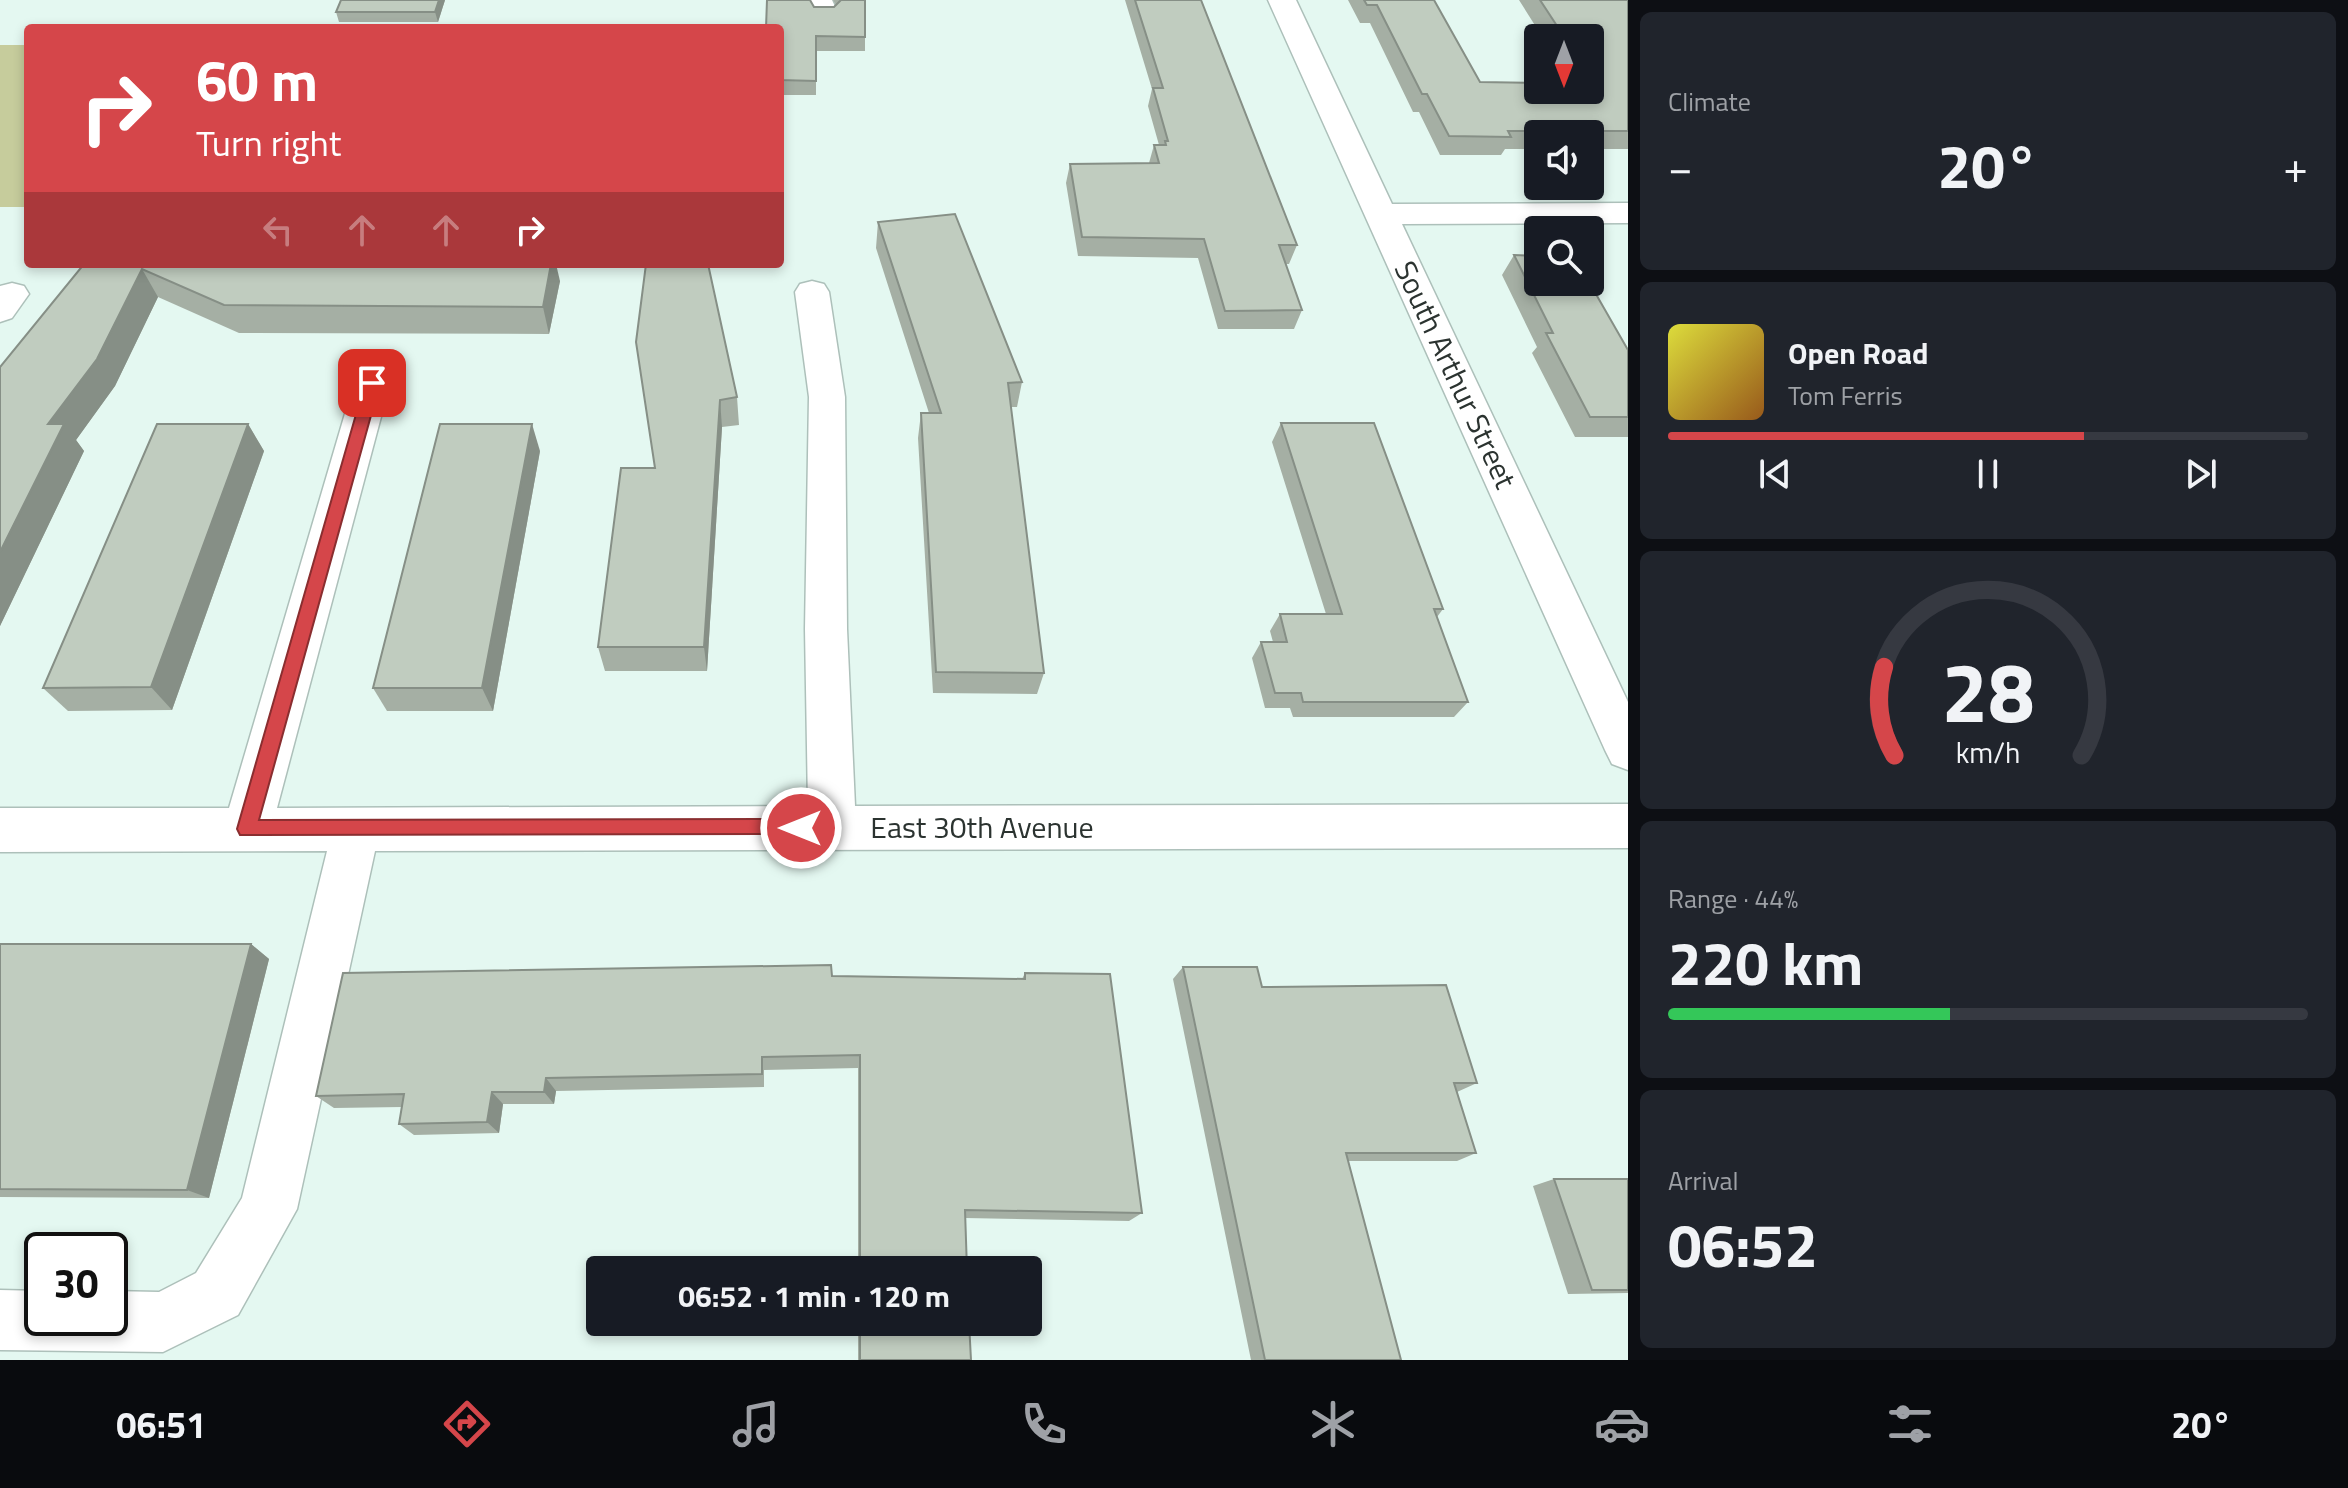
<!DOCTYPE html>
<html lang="en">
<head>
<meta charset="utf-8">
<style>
  :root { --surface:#171b24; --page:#20242c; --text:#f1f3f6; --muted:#9ea1a6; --line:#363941; --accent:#d5464a }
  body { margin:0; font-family:"Titillium Web",sans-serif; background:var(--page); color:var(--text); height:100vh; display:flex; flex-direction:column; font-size:30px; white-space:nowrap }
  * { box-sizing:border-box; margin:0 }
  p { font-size:26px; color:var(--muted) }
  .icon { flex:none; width:44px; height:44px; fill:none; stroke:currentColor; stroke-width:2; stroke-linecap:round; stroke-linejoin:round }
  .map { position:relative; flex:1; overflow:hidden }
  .sheet { display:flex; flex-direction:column; gap:12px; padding:12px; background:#0d0f14; width:720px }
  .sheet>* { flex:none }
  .banner { position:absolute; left:24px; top:24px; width:760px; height:244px; border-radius:8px; box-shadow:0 4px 12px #0003; background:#d5464a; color:#fff; overflow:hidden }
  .needle { width:52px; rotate:180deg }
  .fabs { position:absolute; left:1524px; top:24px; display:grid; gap:16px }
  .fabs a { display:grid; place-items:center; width:80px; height:80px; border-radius:8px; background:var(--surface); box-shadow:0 4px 12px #0003; font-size:40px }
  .speed { position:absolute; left:24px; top:1232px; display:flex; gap:16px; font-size:40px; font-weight:700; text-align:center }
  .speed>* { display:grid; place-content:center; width:104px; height:104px; border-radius:50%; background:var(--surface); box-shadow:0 4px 12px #0003; line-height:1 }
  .speed .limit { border:4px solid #111; border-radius:12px; background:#fff; color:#111 }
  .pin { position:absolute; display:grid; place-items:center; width:68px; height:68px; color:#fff; margin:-34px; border-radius:16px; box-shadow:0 4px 12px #0006 }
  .me { position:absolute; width:88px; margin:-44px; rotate:270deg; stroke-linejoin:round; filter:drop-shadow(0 0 6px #0008) }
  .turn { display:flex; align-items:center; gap:28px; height:168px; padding:0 40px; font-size:36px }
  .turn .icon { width:104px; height:104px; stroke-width:2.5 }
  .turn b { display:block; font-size:56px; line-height:68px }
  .lanes { display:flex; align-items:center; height:76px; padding:0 40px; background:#0003; justify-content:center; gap:40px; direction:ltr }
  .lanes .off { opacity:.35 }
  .big { font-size:60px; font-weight:700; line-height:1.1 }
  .sheet .card { flex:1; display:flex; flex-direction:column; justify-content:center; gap:12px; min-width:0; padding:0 28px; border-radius:12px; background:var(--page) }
  .sheet .dial { align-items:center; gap:0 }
  .dial svg { height:208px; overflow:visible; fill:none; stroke:var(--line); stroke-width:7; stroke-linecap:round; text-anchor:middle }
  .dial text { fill:var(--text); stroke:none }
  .song { display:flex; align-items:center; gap:24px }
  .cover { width:96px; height:96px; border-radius:12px; background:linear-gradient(135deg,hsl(60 70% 55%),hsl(30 70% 35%)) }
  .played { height:8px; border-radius:4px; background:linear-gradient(90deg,var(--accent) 65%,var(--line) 65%) }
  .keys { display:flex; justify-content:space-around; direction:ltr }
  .heat { display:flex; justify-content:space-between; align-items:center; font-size:44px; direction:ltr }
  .charge { height:12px; border-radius:6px; background:linear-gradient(90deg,#34c759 44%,var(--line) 0) }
  .trip { position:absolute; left:586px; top:1256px; width:456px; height:80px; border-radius:8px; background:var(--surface); box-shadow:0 4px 12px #0003; font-weight:700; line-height:80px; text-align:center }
  .tabs { display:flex; height:128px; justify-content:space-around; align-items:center; background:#090b0e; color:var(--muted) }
  .tabs .icon { width:56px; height:56px }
  .tabs .on { color:var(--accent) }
  .tabs b { font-size:36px; color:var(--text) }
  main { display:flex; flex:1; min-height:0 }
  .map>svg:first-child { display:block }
  .green { fill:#c6cc9c }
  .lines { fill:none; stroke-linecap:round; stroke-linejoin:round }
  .minor-casing { stroke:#adc0ba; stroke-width:3 }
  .minor { fill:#fff; fill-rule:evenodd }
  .wall { fill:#a5afa4 }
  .shaded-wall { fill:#868f86 }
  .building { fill:#c0ccbf; stroke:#868f86; stroke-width:2 }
  .route { fill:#d5464a; stroke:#8a2e30; stroke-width:2 }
  .labels { text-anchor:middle; stroke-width:6; stroke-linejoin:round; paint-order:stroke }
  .street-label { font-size:30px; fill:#2b3330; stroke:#fff }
</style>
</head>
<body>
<main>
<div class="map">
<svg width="1628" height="1360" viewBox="0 0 1628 1360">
  <rect width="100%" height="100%" fill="#e4f8f1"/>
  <rect class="green" x="0" y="45" width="28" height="162"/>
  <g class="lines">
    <defs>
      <g id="minor">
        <path d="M804,0H832L838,13L834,19H814Z"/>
        <path d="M1268,0H1296L1392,204L1628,203V223L1402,224L1628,702V770L1612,764L1605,750Z"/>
        <path d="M812,281L824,284L829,292L845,397L847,629L855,806L1628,804V848L375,851L297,1209L238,1315L163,1352L0,1350V1290L42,1291V1318H110V1291L159,1292L196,1273L242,1198L327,851L0,852V808H229L354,383L359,374L372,370L385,374L390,383L277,808L808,806L805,629L809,397L795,292L800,284Z"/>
        <path d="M12,283L24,286L29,294L12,318L0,322V286Z"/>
      </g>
    </defs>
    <use href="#minor" class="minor-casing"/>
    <use href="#minor" class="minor"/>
  </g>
  <g class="wall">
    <path d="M445,0L438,22H339L336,12Z"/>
    <path d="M833,0H865V51H816V95H780V28L814,7H834L836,5Z"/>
    <path d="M1125,0H1201L1297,245L1289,264H1285L1302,310L1294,329H1218L1198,258L1078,256L1066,183L1070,164L1149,163L1154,145H1159L1148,106L1152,89Z"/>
    <path d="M1348,0H1434L1480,82L1590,90V38H1543L1519,0H1628V149H1590V134H1538V149H1505L1501,155H1440L1419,112H1413L1370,23H1360Z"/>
    <path d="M878,222L1022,382L1017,407H1011L1044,673L1037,694L933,693L918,438L921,413H929L876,248Z"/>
    <path d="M1514,255L1628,350V437H1575L1532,353L1537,347L1502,275Z"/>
    <path d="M84,264L560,281L549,334L239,333L158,297L115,386L76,440L84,451L0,626V367Z"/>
    <path d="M636,342L737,397L739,425L722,427L707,671H605L598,647L655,468Z"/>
    <path d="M1281,423L1443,609L1437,617L1468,702L1454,717H1293L1290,708H1265L1252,658L1261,642H1273L1270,631L1280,614H1326L1272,442Z"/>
    <path d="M248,424L264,451L172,710L68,711L43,688Z"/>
    <path d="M540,451L493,711H387L373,688Z"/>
    <path d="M0,944H251L269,959L209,1198L0,1197Z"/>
    <path d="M1183,967L1477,1083L1457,1092L1476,1153L1457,1161H1348L1401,1360H1251L1173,979Z"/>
    <path d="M1025,973L1142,1213L1129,1221L965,1218L967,1270H858V1068L764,1070V1087L556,1091L554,1104H503L499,1133L414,1135L399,1124L402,1107L334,1108L316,1096L832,976L1022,979Z"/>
    <path d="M1554,1179H1628V1293L1568,1294L1533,1186Z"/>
    <path d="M858,1322H969L971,1360H858Z"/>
  </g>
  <g class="shaded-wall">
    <path d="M439,0H445L438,22L435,12Z"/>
    <path d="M551,264H556L560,281L549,334L543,307Z"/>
    <path d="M142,269L158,297L115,386L76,440L84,451L0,626V552L48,424Z"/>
    <path d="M720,400L722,427L707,671L704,647Z"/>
    <path d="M248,424L264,451L172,710L151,687Z"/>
    <path d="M532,424L540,451L493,711L482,688Z"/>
    <path d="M251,944L269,959L209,1198L187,1190Z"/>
    <path d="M546,1078L556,1091L554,1104L544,1092Z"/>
    <path d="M492,1092L503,1104L499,1133L487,1122Z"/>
  </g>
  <g class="building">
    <path d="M341,0H439L435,12H336Z"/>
    <path d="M767,0H810L814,7H834L841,0H865V37L816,36V81L780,80V28H766Z"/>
    <path d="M1135,0H1201L1297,245H1279L1302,310L1225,311L1204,239L1082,237L1070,164L1159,163L1154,145H1166L1165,141H1168L1153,88H1163Z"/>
    <path d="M1364,0H1434L1480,82L1538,83V90H1590V83H1595L1590,75V38H1565L1540,0H1628V131H1508L1511,137L1449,136L1427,94H1422L1377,5H1367Z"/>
    <path d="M955,214L1022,382L1008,383L1044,673L936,672L921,413H941L878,222Z"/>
    <path d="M1514,255L1538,256V282H1589L1628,350V417H1590L1546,333H1553Z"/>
    <path d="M84,264H551L543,307L224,305L142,269L97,359L48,424H64L0,552V367Z"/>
    <path d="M646,264H708L737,397L720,400L704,647H598L621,468H655L636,342Z"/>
    <path d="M1281,423H1374L1443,609H1434L1468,702H1303L1301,693H1275L1261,642H1287L1280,614H1342Z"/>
    <path d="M157,424H248L151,687L43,688Z"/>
    <path d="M440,424H532L482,688H373Z"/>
    <path d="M0,944H251L187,1190L0,1189Z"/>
    <path d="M831,965L832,976L1025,979V973L1110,974L1142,1213L965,1210L967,1270H860V1055L762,1057V1074L546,1078L544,1092H492L487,1122L399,1124L404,1094L316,1096L343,973Z"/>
    <path d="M1183,967H1257L1262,987L1446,985L1477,1083H1454L1476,1153H1346L1401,1360H1265Z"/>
    <path d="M1554,1179H1628V1290H1592Z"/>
    <path d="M860,1322H969L971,1360H860Z"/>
  </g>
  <path class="route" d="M372,378L380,383L259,820L801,819L808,822L810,828L808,834L240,835L237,829L365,383Z"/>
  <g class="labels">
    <g class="street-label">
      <text transform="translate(1455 375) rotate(65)" y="10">South Arthur Street</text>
      <text x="982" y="838">East 30th Avenue</text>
    </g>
  </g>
</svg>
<div class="fabs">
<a><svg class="needle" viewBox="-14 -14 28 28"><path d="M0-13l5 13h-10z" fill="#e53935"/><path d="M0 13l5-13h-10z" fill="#9ea1a6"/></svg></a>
<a><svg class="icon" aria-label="sound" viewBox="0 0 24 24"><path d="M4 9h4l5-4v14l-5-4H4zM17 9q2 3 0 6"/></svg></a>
<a><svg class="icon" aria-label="search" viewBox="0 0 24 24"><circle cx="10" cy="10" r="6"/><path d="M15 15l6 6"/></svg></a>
</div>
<div class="speed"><div class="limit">30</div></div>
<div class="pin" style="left:372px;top:383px;background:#d93025"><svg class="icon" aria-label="arrive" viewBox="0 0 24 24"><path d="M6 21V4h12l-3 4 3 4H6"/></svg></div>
<svg class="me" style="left:801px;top:828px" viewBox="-20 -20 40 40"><circle r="17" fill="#d5464a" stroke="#fff" stroke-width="3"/><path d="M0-11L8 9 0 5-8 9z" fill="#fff"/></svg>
<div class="trip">06:52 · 1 min · 120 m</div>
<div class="banner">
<div class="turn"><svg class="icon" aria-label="right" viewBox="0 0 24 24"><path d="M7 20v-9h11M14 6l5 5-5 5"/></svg><div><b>60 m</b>Turn right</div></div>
<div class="lanes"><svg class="icon off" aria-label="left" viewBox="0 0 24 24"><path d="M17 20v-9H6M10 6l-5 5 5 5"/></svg><svg class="icon off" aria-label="ahead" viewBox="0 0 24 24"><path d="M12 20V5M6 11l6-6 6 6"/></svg><svg class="icon off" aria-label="ahead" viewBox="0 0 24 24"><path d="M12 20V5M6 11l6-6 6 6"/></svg><svg class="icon" aria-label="right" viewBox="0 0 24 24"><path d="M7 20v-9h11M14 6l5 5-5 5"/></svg></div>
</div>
</div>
<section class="sheet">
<div class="card"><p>Climate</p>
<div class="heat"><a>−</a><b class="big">20°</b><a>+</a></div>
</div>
<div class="card">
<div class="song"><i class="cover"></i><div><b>Open Road</b><p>Tom Ferris</p></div></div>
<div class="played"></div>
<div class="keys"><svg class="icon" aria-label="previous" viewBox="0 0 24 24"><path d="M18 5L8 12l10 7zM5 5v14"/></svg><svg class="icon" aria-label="pause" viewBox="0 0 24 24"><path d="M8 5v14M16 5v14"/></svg><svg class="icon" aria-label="next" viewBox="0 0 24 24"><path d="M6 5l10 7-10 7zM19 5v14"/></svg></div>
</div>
<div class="card dial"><svg viewBox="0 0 100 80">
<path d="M14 69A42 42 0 1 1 86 69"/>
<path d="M14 69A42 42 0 0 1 10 35" stroke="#d5464a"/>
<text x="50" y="56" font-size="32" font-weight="700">28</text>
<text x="50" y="72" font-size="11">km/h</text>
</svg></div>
<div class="card"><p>Range · 44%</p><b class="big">220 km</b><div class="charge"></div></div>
<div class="card"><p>Arrival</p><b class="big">06:52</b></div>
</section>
</main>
<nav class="tabs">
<b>06:51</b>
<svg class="icon on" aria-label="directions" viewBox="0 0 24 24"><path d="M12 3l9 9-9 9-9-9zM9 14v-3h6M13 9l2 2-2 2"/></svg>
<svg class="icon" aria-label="music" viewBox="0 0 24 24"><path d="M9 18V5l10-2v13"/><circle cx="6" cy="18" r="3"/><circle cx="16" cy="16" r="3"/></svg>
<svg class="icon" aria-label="phone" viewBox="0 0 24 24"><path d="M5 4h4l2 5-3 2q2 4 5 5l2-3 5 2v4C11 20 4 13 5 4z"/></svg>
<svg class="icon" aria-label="climate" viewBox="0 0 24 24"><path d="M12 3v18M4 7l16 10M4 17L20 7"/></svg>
<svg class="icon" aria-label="car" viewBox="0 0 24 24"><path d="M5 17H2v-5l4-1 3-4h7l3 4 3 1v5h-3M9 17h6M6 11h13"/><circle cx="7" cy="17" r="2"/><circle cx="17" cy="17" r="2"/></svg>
<svg class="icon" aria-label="filters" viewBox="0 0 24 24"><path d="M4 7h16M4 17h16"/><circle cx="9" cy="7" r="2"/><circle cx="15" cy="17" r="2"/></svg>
<b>20°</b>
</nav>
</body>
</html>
